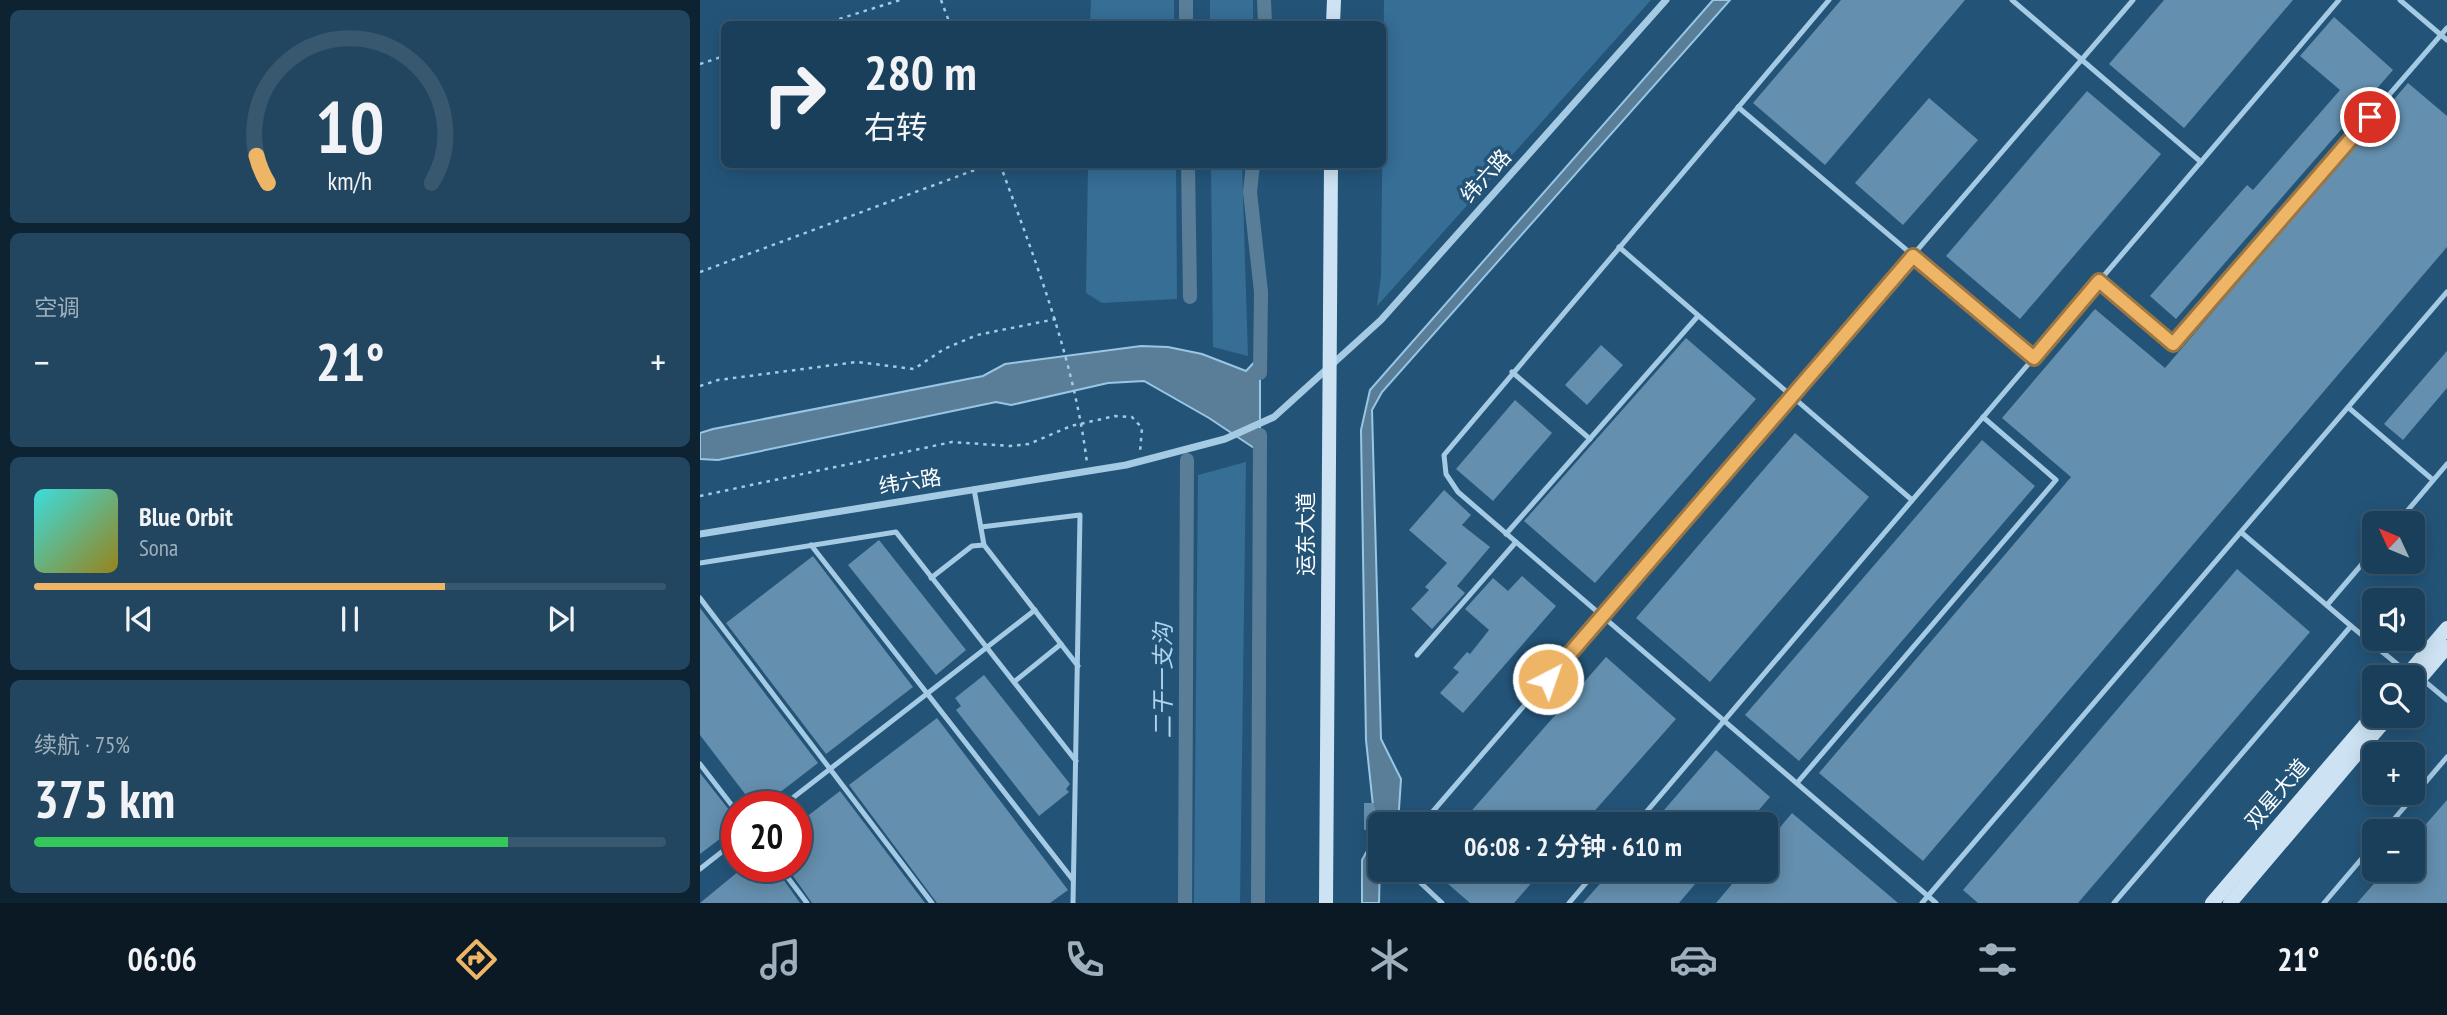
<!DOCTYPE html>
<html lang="zh">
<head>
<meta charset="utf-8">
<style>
  :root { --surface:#1a3f5a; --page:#234660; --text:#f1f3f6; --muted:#9fafbb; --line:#385870; --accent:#efb567 }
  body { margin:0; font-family:"PT Sans Narrow","Noto Sans SC",sans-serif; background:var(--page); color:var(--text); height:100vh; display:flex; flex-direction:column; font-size:26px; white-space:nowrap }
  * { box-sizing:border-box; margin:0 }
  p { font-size:23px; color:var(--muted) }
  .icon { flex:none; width:38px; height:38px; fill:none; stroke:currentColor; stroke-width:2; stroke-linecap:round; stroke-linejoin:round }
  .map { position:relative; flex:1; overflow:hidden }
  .details { display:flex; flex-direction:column; gap:10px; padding:10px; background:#0e2332; width:700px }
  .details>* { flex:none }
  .guide { position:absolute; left:21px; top:21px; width:665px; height:147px; border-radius:10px; box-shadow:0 4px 18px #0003,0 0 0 2px var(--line); background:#1a3f5a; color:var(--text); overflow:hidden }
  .needle { width:46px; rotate:314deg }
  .tools { position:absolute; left:1662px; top:511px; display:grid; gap:14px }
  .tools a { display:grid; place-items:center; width:63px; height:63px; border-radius:10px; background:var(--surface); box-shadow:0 4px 18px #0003,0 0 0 2px var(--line); font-size:35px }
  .speed { position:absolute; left:21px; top:791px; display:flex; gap:14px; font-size:35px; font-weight:700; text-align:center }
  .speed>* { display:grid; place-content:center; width:91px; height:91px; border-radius:50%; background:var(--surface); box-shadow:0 4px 18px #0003,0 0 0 2px var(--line); line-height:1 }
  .speed .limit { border:10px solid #d22; background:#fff; color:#111 }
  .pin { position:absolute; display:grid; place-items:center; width:60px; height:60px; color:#fff; margin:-30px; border:4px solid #fff; border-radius:50%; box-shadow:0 2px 7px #0007 }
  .me { position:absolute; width:77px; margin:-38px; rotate:41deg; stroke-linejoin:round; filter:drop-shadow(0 0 5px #0008) }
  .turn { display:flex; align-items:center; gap:24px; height:147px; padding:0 28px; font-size:32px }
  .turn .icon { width:91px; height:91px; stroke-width:2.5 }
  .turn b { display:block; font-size:49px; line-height:60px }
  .big { font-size:52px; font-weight:600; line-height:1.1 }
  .details .card { flex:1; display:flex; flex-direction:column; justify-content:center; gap:10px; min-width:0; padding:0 24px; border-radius:10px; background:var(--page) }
  .details .dial { align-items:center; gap:0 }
  .dial svg { height:182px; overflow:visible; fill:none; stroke:var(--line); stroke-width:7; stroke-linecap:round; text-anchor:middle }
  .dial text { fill:var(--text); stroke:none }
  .song { display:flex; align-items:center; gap:21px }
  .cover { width:84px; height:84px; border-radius:10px; background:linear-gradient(135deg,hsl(180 70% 55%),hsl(50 70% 35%)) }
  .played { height:7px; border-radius:4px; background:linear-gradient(90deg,var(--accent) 65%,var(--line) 65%) }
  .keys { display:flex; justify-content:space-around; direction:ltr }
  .heat { display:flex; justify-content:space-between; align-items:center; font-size:38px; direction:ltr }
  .charge { height:10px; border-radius:5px; background:linear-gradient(90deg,#34c759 75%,var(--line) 0) }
  .trip { position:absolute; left:668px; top:812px; width:410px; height:70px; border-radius:10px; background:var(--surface); box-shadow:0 4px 18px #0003,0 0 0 2px var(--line); font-weight:600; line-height:70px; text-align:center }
  .tabs { display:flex; height:112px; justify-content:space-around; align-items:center; background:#0a1924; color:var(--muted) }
  .tabs .icon { width:49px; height:49px }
  .tabs .selected { color:var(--accent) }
  .tabs b { font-size:32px; color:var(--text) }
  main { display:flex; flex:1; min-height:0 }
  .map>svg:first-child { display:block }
  .green { fill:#366e96 }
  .water { fill:#5a7e98; stroke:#98c6e5; stroke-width:2 }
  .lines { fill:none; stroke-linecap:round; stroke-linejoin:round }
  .canal { stroke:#5a7e98; stroke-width:14 }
  .building { fill:#648fae }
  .path { stroke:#a4cae4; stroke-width:2.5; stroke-dasharray:3.5 5; stroke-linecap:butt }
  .lane { stroke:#a4cae4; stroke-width:5 }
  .street { stroke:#a4cae4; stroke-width:7 }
  .secondary { stroke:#cde3f4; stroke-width:14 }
  .route-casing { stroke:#9b7643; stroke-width:18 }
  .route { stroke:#efb567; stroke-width:12 }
  .labels { text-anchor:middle; stroke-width:7; stroke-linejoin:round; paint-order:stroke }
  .street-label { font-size:21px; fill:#fff; stroke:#235478 }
  .water-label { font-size:23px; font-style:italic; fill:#afd3ec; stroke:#235478 }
</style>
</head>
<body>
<main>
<section class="details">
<div class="card dial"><svg viewBox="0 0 100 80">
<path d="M14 69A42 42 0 1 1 86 69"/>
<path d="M14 69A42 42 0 0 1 9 57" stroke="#efb567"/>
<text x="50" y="56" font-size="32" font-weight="700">10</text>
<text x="50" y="72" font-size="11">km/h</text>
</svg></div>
<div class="card"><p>空调</p>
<div class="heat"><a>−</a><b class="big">21°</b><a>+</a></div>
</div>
<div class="card">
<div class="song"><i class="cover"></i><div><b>Blue Orbit</b><p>Sona</p></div></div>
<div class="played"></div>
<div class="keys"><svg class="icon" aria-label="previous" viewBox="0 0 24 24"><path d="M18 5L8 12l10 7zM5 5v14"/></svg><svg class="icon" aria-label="pause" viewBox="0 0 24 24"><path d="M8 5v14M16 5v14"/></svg><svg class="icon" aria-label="next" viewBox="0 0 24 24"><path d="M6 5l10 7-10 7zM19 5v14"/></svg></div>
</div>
<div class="card"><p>续航 · 75%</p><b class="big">375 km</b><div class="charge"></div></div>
</section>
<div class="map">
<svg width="1747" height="903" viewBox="0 0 1747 903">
  <rect width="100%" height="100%" fill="#235478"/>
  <g class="green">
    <path d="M391,0H474V24H390Z"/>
    <rect x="510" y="0" width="43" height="24"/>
    <path d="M684,0H951L677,306L681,276Z"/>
    <path d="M388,165H476L477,299L402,303L386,293Z"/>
    <path d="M511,165H542L548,356L513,347Z"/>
    <path d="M546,462L540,903H494L498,475Z"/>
  </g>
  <g class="water">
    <path d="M1013,0H1030L682,392L672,410L681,739L701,779L698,824H681L679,903H662V860L676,834L666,740L661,430L670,390Z"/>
    <path d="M441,346L468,347L502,354L546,371L560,356V452L509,418L444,381L408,383L311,405L296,402L18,460L0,459V433L13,429L283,376L305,364Z"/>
  </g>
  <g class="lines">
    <g class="canal">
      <path d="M486,0V24"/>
      <path d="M564,0L565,24"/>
      <path d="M488,164L490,297"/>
      <path d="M553,164L550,192L561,292L560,373"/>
      <path d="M485,903L487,460"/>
      <path d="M558,903L560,435"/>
    </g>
  </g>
  <g class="building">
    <path d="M1141,0H1265L1125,165L1053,103Z"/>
    <path d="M1464,0H1593L1484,128L1409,64Z"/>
    <path d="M1634,17L1693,70L1476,319L1450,296L1547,185L1553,190L1640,90L1600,56Z"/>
    <path d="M1708,83L1747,116V247L1223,861L1119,773L1371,477L1302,418L1395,309L1465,368Z"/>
    <path d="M1387,91L1461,154L1320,319L1246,256Z"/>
    <path d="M1229,98L1278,140L1203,225L1155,183Z"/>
    <path d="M986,338L1056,399L895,583L824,521Z"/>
    <path d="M901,345L923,365L887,405L865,385Z"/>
    <path d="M1747,351V388L1703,440L1684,424Z"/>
    <path d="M815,400L852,433L793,501L756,469Z"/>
    <path d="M1095,433L1169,497L1010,682L936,618Z"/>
    <path d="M1282,440L1335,486L1099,761L1045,715Z"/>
    <path d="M744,490L771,515L762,525L790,547L757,586L765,593L732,629L711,609L729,590L725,587L747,563L709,530Z"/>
    <path d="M179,540L266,650L236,675L148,565Z"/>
    <path d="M113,556L213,687L126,754L26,623Z"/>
    <path d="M1537,569L1610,632L1378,903H1278L1263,890Z"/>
    <path d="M822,576L856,606L763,713L740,693L759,672L753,668L767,652L770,654L789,630L765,609L793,578L808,591Z"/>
    <path d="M0,608L118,763L61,807H55L0,735Z"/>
    <path d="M906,657L976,719L883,824H760Z"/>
    <path d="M284,675L370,784L366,789L369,792L339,816L256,710L261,706L255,698Z"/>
    <path d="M237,718L368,890L350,903H237L149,785Z"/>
    <path d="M1016,750L1070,797L1047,824H952Z"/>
    <path d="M0,773L37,820V826L0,854Z"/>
    <path d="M140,791L225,903H112L86,866H96V825Z"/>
    <path d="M1747,800V903H1657L1686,870H1713V839Z"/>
    <path d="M664,803H674V829L664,830Z"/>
    <path d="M1092,813L1198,903H1016L1044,870H1066V844Z"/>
    <path d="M45,866H74L100,903H0Z"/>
    <path d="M732,870H843L814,903H770Z"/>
    <path d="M912,870H1007L979,903H883Z"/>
  </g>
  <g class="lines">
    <g class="path">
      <path d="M241,0L250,24"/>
      <path d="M123,24L200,0"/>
      <path d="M0,64L24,56"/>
      <path d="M300,164C336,263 374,359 387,463"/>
      <path d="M0,272L291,164"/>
      <path d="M0,386L18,380L157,362L214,369L244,349L277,335L356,319"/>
      <path d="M0,496L252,442L310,446L329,444L371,426L415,416L432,417L442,428L440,452"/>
    </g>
    <g class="lane">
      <path d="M1129,0L744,455L746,474L758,492L1236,903"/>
      <path d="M1312,0L1501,162"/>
      <path d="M1700,0L1747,40"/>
      <path d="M1038,107L1334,358"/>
      <path d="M919,247L1212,500"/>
      <path d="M1399,281L1473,344L1747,28"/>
      <path d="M812,372L890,439"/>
      <path d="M1649,408L1733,480"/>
      <path d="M274,489L284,545L378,666"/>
      <path d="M1697,523L1747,464"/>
      <path d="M281,527L380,515L373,903"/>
      <path d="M806,534L998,316"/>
      <path d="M111,545L373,880"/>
      <path d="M0,563L196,532L376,761"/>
      <path d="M231,578L272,546L284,545"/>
      <path d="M0,598L232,903"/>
      <path d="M1627,605L1675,549"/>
      <path d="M1651,626L1708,673"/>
      <path d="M717,655L816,542"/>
      <path d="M1722,679L1747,700"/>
      <path d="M314,682L361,644"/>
      <path d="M0,764L37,812"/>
      <path d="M1097,783L1356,480L1283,417"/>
      <path d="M81,807L335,610"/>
      <path d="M722,824L1433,0"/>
      <path d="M936,824L1639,0"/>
      <path d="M1684,831L1747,757"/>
      <path d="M79,866L107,903"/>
      <path d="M0,869L37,840"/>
      <path d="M707,870L742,903"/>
      <path d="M869,903L897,870"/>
      <path d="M1222,903L1747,292"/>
      <path d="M1414,903L1651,626L1542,533"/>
      <path d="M1624,903L1675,843"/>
    </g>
    <path class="street" d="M0,534L426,465L525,439L574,417L681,320L966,0"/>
    <g class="secondary">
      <path d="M633,24L634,0"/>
      <path d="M1705,677L1747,628"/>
      <path d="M1713,687L1747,647"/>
      <path d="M626,903L631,164"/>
      <path d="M1512,903L1675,713"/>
      <path d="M1530,903L1689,716"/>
    </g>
  </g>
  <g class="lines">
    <defs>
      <path id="route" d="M848,679L1213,256L1334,358L1399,281L1473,344L1670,117"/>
    </defs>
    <use href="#route" class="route-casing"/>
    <use href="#route" class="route"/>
  </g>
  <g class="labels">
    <g class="street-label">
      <text transform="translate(786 176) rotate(-48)" y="7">纬六路</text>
      <text transform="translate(210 482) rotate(-9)" y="7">纬六路</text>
      <text transform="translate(606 534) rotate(-90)" y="7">运东大道</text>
      <text transform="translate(1577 794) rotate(-49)" y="7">双星大道</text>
    </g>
    <g class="water-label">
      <text transform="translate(463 681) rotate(-90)" y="8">二干一支沟</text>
    </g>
  </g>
</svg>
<div class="tools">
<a><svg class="needle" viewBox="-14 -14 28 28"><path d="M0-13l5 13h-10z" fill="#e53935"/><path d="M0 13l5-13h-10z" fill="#9fafbb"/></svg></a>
<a><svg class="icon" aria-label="sound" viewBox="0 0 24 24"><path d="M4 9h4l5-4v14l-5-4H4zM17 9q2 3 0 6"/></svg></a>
<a><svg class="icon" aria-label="search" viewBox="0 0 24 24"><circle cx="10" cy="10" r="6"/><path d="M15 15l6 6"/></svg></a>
<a>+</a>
<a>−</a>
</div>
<div class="speed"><div class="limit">20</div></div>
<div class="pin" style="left:1670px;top:117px;background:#d93025"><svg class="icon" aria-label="arrive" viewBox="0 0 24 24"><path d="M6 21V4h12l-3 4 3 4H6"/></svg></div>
<svg class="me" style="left:848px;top:679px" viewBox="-20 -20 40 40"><circle r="17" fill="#efb567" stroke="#fff" stroke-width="3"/><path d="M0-11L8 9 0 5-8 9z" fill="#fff"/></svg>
<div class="trip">06:08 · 2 分钟 · 610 m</div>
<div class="guide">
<div class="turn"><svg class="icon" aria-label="right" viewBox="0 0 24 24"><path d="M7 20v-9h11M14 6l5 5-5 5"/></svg><div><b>280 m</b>右转</div></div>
</div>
</div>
</main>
<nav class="tabs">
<b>06:06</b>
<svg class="icon selected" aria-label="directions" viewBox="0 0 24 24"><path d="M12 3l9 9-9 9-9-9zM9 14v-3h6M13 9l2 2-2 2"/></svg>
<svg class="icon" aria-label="music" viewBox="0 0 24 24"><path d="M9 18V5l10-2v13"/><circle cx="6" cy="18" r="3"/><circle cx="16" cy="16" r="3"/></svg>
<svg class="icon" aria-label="phone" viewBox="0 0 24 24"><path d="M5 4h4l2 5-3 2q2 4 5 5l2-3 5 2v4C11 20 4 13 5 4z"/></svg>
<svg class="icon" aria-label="climate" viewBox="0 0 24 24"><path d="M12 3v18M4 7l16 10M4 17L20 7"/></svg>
<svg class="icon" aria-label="car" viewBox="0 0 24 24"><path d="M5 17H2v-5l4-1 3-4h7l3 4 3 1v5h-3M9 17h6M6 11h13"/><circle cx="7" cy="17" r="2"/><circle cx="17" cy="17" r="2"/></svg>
<svg class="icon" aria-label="filters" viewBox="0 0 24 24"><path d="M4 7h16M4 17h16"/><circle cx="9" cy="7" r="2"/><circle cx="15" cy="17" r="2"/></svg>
<b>21°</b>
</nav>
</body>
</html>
